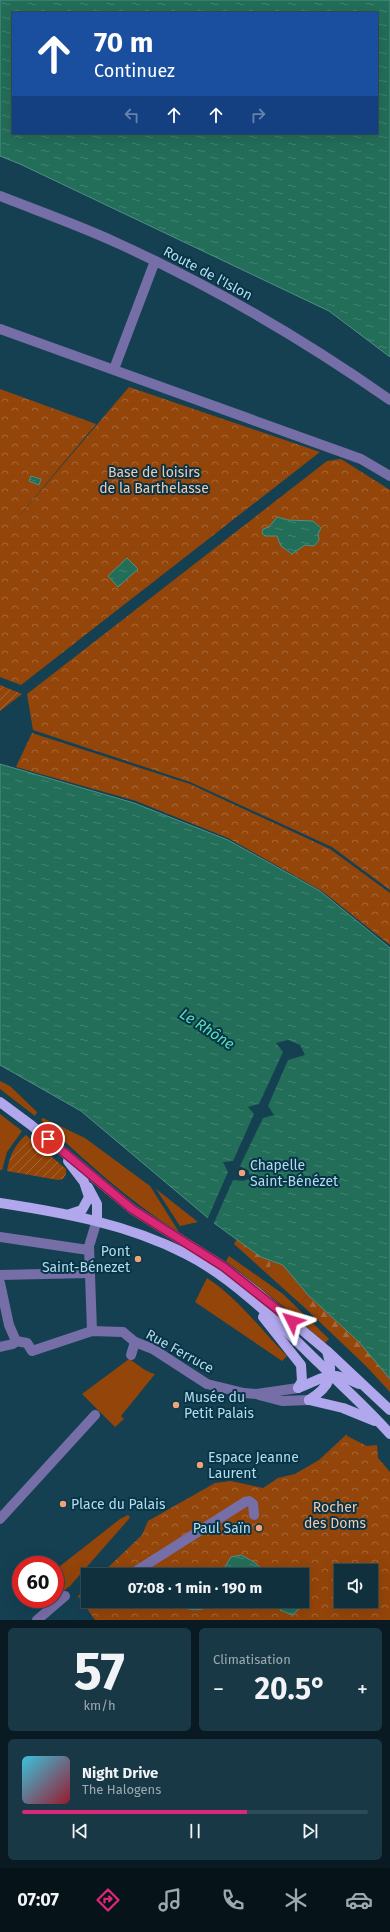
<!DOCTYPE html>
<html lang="fr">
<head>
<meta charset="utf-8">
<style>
  :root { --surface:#10303e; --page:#193845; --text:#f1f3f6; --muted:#9ca9b0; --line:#304b58; --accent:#db2777 }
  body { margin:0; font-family:"Fira Sans",sans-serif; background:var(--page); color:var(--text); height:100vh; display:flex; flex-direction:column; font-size:15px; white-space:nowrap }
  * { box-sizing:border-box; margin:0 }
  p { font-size:13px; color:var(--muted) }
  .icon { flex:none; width:22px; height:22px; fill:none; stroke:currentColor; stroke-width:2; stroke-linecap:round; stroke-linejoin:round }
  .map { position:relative; height:1620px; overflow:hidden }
  .details { display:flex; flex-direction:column; gap:8px; padding:8px; background:#091a22; flex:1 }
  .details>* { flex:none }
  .top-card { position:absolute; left:12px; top:12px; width:366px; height:122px; border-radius:0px; box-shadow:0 4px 16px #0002,0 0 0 1px var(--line); background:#1a4fa0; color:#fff; overflow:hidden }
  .tools { position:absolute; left:334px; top:1564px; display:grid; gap:8px }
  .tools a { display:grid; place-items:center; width:44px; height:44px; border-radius:0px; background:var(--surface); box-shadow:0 4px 16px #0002,0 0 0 1px var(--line); font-size:20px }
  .speed { position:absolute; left:12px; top:1556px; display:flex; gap:8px; font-size:20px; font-weight:700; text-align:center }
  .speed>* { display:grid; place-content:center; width:52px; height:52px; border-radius:50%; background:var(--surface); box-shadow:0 4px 16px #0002,0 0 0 1px var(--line); line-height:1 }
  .speed .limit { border:6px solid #d22; background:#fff; color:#111 }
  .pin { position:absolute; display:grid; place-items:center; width:34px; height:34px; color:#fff; margin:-17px; border:2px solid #fff; border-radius:50%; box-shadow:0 1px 4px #0007 }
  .me { position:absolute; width:44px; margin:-22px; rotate:310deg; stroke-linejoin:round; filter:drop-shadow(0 0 3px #0008) }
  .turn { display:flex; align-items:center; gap:14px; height:84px; padding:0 16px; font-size:18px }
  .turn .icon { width:52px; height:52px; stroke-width:2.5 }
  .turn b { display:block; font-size:28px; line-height:34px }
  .lanes { display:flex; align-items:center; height:38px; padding:0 16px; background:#0003; justify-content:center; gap:20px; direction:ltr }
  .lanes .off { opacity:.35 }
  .big { font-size:30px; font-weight:700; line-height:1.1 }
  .details .card { flex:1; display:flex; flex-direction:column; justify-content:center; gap:6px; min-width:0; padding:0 14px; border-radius:6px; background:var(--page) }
  .details .dial { align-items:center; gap:0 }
  .dial b { font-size:52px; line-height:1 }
  .song { display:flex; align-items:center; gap:12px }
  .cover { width:48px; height:48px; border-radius:6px; background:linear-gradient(135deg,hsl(190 70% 55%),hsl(350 70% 35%)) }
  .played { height:4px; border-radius:2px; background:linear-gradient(90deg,var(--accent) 65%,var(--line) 65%) }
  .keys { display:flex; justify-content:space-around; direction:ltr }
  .heat { display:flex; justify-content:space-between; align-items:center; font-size:22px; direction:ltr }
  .details .tiles { flex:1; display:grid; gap:8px; grid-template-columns:1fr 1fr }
  .card:last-child { grid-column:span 2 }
  .trip { position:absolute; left:81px; top:1568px; width:228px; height:40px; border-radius:0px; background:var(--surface); box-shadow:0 4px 16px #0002,0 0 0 1px var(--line); font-weight:700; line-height:40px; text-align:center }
  .menu { display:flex; height:64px; justify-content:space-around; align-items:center; background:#061319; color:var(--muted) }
  .menu .icon { width:28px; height:28px }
  .menu .selected { color:var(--accent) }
  .menu b { font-size:18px; color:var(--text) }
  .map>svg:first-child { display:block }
  .grass { fill:#944509 }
  .forest { fill:url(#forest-firs) }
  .park { fill:url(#park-crowns); fill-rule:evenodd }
  .garden { fill:url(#garden-furrows) }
  .water { fill:url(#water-ripples); stroke:#4f8f85; fill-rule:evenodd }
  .pier { fill:#154052 }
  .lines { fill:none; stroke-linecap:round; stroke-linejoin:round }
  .minor { stroke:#766ea7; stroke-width:10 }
  .major { stroke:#b0a7ed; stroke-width:10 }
  .route-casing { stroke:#8e194d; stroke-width:10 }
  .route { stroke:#db2777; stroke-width:7 }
  .poi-dot { fill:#f0a378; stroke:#073547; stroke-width:1.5 }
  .labels { text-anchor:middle; stroke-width:4; stroke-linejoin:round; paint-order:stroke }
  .street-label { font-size:14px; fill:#b6dbee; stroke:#073547 }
  .park-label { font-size:14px; fill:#f7c6ac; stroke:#073547 }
  .poi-label { font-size:14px; fill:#b6dbee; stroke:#073547; text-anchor:start }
  .water-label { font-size:15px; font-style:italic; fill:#59e1b7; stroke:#073547 }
</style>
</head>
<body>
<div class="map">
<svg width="390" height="1620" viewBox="0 0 390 1620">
  <defs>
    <pattern id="forest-firs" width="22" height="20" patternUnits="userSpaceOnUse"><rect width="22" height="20" fill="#944509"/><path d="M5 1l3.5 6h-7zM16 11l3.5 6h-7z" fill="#a56839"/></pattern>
    <pattern id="park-crowns" width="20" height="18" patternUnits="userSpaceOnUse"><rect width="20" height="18" fill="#944509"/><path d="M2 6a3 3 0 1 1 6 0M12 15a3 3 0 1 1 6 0" fill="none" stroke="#a56839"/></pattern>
    <pattern id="garden-furrows" width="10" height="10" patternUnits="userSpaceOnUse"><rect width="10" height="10" fill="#944509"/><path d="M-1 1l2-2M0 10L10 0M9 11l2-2" fill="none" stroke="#a56839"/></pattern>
    <pattern id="water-ripples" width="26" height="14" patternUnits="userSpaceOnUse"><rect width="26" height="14" fill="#236e58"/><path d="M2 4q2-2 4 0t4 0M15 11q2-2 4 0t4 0" fill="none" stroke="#418270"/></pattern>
  </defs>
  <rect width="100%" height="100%" fill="#154052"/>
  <g class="grass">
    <path d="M0,1081L10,1086L37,1112L35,1116L0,1089Z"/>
    <path d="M0,1114L22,1131L7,1152L2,1170H0Z"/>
    <path d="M43,1118L85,1138L150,1186L179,1232C128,1201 85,1160 41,1120Z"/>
    <path d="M156,1189L198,1222L180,1226Z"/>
    <path d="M229,1256L283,1294L329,1339L325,1343L284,1307L226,1261Z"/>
    <path d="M271,1261L283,1265L308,1295L302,1301L304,1307L265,1272L270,1268Z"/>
    <path d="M207,1278C238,1298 261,1330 287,1356L282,1361L195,1302Z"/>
    <path d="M129,1359C138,1364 145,1372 155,1374L121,1416L124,1419L115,1427L82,1394Z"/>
    <path d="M128,1515L130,1517L128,1520L70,1586L62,1592L55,1587V1570L120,1519Z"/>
  </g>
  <g class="forest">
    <path d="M237,1239L261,1257L271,1261L270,1268L265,1272L234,1244Z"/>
    <path d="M308,1295L359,1342L390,1379V1392L366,1366L304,1307L302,1301Z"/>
  </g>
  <g class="park">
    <path d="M129,387L320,452L21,685L0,677V389L96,424L9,528Z"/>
    <path d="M341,459L390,490V890L332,847L190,782L33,730L27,694L327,461Z"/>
    <path d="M32,733L190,784L330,849L390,893V945L322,891L228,838L136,801L16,767Z"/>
    <path d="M347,1434V1436L367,1446L377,1445L378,1458L390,1472V1620H95L78,1596L88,1587V1601H302V1575H100L142,1535L148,1521L215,1483L231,1481L263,1488L278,1478L295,1474L319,1460ZM341,1571H371V1601H341Z"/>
  </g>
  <g class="garden">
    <path d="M0,685L22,694L0,711Z"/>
    <path d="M26,1135L66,1169V1174L63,1179L58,1180L7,1171C9,1157 15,1144 26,1135Z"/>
  </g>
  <g class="water">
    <path d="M0,0H390V357L329,311L20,164L0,156ZM13,13H377V133H13Z"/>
    <path d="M31,476L41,479L39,485L29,481Z"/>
    <path d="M277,517L288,520L313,521L321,528L318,534L319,540L314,546L305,545L292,554L281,546L277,536H265L262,533L263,529L269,527Z"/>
    <path d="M127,558L138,569L118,587L108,576Z"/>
    <path d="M0,764L134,803L228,840L320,891L390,948V1379L359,1342L308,1295L283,1265L261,1257L214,1223L81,1111L0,1065Z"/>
    <path d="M241,1555L254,1562L269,1575H260L247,1570L244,1575H220L231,1557Z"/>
    <path d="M186,1601H216V1602C211,1609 196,1611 188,1609Z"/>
    <path d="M283,1601H300L298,1610L292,1615L280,1610Z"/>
  </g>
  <path class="pier" d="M288,1040L300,1045L305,1055L288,1060L268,1106L274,1115L263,1118L240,1166L248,1170L251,1178L243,1181L233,1180L213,1225L207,1220L228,1172L223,1162L233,1161L254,1114L248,1107L259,1104L283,1052L276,1043Z"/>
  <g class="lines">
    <g class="minor">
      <path d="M0,196C38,211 78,225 115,242C212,286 303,339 390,400"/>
      <path d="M0,329L361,459L390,476"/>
      <path d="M114,369L155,261"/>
      <path d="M0,1237L88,1250"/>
      <path d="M90,1243L97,1220"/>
      <path d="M89,1246L92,1331"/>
      <path d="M0,1275L90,1273"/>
      <path d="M0,1283L9,1325L16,1341"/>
      <path d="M16,1341L27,1343L32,1351L92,1331L123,1332L135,1342L153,1349L207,1384L244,1393L257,1394L298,1388"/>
      <path d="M0,1347L13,1344L16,1341"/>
      <path d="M131,1355L135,1342"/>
      <path d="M259,1395L282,1401L309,1400"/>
      <path d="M0,1519L95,1415"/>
      <path d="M130,1575L245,1502L249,1501L253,1504L254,1515"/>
      <path d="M37,1620L65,1596"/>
    </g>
    <g class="major">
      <path d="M0,1102L31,1125L132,1209L224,1267L259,1294L327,1351L390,1410"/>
      <path d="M68,1161L84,1182L89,1197L82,1210L70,1214"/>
      <path d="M88,1187L97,1204V1220"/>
      <path d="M0,1203C65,1213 127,1224 186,1254C234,1278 281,1326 319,1363C343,1387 368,1409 390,1434"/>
      <path d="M263,1317L301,1365L302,1381L298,1388"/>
      <path d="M298,1388C328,1377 327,1369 359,1384"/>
      <path d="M309,1400L343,1408L375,1421"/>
      <path d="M309,1400C331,1386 334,1376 327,1351"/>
    </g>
  </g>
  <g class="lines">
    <defs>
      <path id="route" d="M48,1139L132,1209L224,1267L292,1321"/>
    </defs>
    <use href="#route" class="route-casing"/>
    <use href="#route" class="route"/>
  </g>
  <g class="poi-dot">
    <circle cx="242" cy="1173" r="4"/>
    <circle cx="138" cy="1259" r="4"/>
    <circle cx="176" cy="1405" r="4"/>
    <circle cx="200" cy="1465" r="4"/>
    <circle cx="63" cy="1504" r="4"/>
    <circle cx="259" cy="1528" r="4"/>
  </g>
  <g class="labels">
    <g class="street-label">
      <text transform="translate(208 273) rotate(28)" y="5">Route de l'Islon</text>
      <text transform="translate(180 1351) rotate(29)" y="5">Rue Ferruce</text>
    </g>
    <g class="park-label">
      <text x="154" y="477">Base de loisirs<tspan x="154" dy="16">de la Barthelasse</tspan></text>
      <text x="335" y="1512">Rocher<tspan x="335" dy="16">des Doms</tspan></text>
    </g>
    <g class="poi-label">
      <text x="250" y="1170">Chapelle<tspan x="250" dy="16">Saint-Bénézet</tspan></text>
      <text x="130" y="1256" text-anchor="end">Pont<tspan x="130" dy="16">Saint-Bénezet</tspan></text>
      <text x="184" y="1402">Musée du<tspan x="184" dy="16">Petit Palais</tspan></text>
      <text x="208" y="1462">Espace Jeanne<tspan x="208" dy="16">Laurent</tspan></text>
      <text x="71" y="1509">Place du Palais</text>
      <text x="251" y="1533" text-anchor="end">Paul Saïn</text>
    </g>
    <g class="water-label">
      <text transform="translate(207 1029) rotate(33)" y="5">Le Rhône</text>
    </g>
  </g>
</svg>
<div class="tools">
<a><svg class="icon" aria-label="sound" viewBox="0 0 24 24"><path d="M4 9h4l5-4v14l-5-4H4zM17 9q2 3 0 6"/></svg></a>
</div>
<div class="speed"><div class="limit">60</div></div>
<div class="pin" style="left:48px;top:1139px;background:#d93025"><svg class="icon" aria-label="arrive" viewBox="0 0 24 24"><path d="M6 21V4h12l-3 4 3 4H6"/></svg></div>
<svg class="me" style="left:292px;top:1321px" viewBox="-20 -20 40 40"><path d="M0-17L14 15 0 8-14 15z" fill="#db2777" stroke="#fff" stroke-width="4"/></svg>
<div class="trip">07:08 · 1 min · 190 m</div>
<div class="top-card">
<div class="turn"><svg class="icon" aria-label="ahead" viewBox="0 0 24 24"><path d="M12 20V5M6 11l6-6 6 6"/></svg><div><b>70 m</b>Continuez</div></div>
<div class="lanes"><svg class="icon off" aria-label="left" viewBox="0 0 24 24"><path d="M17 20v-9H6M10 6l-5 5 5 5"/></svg><svg class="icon" aria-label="ahead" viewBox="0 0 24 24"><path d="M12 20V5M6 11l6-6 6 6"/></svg><svg class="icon" aria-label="ahead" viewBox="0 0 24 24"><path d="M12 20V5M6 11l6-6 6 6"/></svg><svg class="icon off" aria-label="right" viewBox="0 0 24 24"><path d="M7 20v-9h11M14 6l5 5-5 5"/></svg></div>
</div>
</div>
<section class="details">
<div class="tiles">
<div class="card dial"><b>57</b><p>km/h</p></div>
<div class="card"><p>Climatisation</p>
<div class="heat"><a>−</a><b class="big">20.5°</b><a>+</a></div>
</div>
<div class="card">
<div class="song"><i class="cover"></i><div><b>Night Drive</b><p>The Halogens</p></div></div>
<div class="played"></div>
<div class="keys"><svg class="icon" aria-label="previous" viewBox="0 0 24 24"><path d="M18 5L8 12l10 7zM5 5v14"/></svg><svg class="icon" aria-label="pause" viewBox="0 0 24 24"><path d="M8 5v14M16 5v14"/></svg><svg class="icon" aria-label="next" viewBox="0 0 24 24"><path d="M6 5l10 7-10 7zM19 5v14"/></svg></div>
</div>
</div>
</section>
<nav class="menu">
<b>07:07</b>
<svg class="icon selected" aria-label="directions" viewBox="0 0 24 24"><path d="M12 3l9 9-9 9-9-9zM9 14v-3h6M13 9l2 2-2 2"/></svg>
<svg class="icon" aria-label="music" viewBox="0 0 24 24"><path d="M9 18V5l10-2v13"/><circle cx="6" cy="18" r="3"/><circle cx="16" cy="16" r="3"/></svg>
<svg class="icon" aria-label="phone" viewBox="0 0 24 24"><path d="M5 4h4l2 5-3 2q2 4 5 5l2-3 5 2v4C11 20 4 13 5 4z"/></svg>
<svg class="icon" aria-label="climate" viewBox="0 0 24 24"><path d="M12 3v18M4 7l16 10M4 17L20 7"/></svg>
<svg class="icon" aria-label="car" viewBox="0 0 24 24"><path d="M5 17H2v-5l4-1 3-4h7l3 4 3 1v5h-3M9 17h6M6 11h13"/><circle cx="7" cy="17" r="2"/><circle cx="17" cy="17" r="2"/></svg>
</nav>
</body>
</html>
